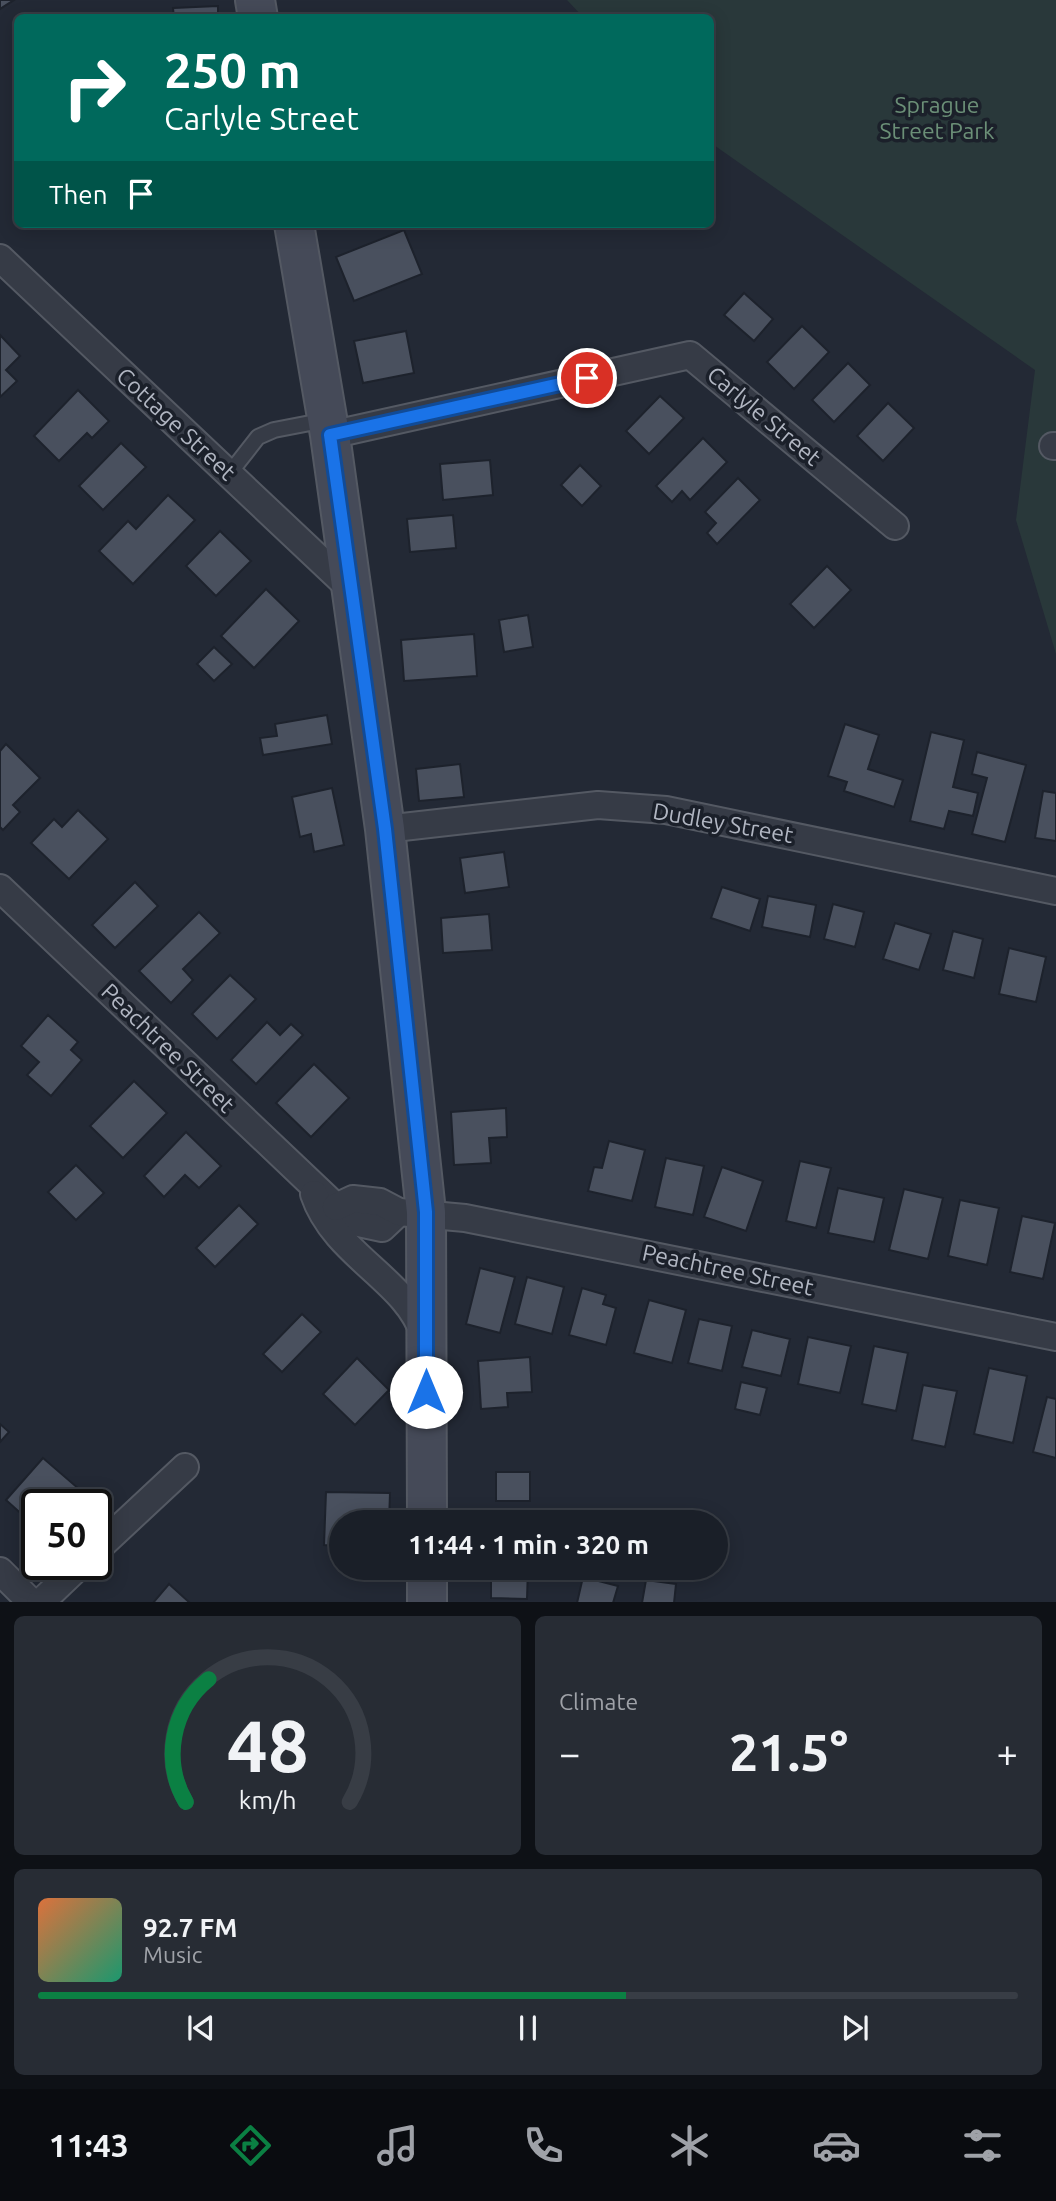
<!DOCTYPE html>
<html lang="en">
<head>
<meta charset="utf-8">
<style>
  :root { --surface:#1a1f28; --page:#272c34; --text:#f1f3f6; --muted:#9fa2a8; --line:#383d45; --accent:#0b8043 }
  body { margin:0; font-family:Ubuntu,sans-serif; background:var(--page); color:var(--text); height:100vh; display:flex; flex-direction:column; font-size:26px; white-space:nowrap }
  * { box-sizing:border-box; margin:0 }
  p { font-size:23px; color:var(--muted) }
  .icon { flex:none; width:38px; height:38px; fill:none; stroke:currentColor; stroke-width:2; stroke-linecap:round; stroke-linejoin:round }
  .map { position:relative; height:1602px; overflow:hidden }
  .side { display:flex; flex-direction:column; gap:14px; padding:14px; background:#0e1116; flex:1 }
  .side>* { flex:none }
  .guide { position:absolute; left:14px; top:14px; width:700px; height:214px; border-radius:10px; box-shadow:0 4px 18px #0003,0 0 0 2px var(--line); background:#00695c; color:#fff; overflow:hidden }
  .speed { position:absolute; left:21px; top:1489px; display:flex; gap:14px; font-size:35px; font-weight:700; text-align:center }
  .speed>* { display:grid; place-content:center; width:91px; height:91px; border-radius:50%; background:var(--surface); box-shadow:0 4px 18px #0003,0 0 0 2px var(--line); line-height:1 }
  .speed .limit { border:4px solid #111; border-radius:10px; background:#fff; color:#111 }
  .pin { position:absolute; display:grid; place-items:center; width:60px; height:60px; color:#fff; margin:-30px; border:4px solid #fff; border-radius:50%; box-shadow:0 2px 7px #0007 }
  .me { position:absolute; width:77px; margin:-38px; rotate:0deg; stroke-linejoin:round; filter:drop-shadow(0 0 5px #0008) }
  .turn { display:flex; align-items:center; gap:24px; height:147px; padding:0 35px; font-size:32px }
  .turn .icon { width:91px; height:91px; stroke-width:2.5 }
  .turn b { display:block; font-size:49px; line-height:60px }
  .then { display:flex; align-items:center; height:66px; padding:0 35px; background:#0003; gap:14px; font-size:26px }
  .big { font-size:52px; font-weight:700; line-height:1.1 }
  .side .widget { flex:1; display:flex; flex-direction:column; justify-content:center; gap:10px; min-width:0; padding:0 24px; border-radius:10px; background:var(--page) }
  .side .dial { align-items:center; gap:0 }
  .dial svg { height:182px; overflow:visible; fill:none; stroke:var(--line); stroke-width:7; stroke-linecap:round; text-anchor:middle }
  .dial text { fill:var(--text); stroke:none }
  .song { display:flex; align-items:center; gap:21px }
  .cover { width:84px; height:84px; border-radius:10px; background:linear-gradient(135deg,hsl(20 70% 55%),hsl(160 70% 35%)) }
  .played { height:7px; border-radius:4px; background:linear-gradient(90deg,var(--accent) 60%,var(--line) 60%) }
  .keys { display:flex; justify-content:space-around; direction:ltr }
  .heat { display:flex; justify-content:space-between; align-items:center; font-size:38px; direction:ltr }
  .side .tiles { flex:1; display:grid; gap:14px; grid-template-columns:1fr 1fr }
  .widget:last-child { grid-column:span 2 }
  .trip { position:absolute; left:329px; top:1510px; width:399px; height:70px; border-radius:35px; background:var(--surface); box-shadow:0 4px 18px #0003,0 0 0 2px var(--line); font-weight:700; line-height:70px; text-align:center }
  .tab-bar { display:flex; height:112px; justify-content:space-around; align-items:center; background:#0a0c10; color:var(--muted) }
  .tab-bar .icon { width:49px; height:49px }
  .tab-bar .on { color:var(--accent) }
  .tab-bar b { font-size:32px; color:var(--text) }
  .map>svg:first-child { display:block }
  .green { fill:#29383a }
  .building { fill:#49505e; stroke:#1d222c; stroke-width:2 }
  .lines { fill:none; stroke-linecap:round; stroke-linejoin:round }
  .lane-casing { stroke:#545963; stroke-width:18 }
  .street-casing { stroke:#545963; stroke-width:30 }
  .secondary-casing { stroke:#545963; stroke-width:42 }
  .lane { stroke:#363b46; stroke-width:14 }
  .street { stroke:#363b46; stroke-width:26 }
  .secondary { stroke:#454a58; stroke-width:38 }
  .route-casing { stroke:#114b97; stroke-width:18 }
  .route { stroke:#1a73e8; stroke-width:12 }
  .labels { text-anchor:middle; stroke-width:7; stroke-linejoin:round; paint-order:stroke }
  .park-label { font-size:23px; fill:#6b8f77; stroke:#1b202a }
  .street-label { font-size:23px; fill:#b1b6c2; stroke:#1b202a }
</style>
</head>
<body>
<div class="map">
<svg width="1056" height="1603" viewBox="0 0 1056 1603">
  <rect width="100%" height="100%" fill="#232935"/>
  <path class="green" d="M567,0H1056V654L1016,520L1035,370L711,143L710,18L583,17Z"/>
  <g class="building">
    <path d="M0,0H14L0,9Z"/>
    <path d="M218,6V18H174L173,8Z"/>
    <path d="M404,230L422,274L354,301L336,257Z"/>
    <path d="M744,293L773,319L754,341L724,315Z"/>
    <path d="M802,326L829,352L794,389L767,362Z"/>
    <path d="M406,331L414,373L363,383L354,341Z"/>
    <path d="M0,335L20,356L6,370L17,381L0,397Z"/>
    <path d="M848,363L870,385L834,422L812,400Z"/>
    <path d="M78,390L109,421L92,438L87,433L59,461L34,436Z"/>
    <path d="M660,396L684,418L649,454L626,431Z"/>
    <path d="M888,403L914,428L883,461L857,436Z"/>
    <path d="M703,438L727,462L690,500L682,491L672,502L656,486Z"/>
    <path d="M121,443L146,467L103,510L79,486Z"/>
    <path d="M490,460L493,495L443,500L440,464Z"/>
    <path d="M580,465L601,486L582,506L561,485Z"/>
    <path d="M738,478L760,500L717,544L707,533L716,523L705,512Z"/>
    <path d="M168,495L195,520L133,584L99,551L128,521L136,529Z"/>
    <path d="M453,515L456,548L410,552L407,519Z"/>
    <path d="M220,531L251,561L216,596L186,566Z"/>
    <path d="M827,566L851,590L814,628L790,604Z"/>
    <path d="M266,589L299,621L254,668L221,636Z"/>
    <path d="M528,615L533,647L504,652L499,620Z"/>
    <path d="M474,634L477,676L404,681L401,640Z"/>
    <path d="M214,647L232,664L214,681L197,664Z"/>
    <path d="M327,715L332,744L263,755L260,738L277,736L275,724Z"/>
    <path d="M845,724L879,735L868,769L903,780L894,807L844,791L847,782L828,776Z"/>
    <path d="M931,732L964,740L953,787L978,793L973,816L949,811L944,829L910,821Z"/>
    <path d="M6,744L40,778L13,805L20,812L3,830L0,827V751Z"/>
    <path d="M977,752L1026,765L1005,842L972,834L987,778L972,774Z"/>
    <path d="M460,764L464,797L419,801L416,769Z"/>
    <path d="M332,788L344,845L314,852L311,834L300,837L292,797Z"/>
    <path d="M1043,791L1056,793V841L1035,838Z"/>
    <path d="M78,810L108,839L69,879L31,843L54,819L62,827Z"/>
    <path d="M504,852L509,887L465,893L460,858Z"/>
    <path d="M135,882L158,906L115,948L92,925Z"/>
    <path d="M722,887L760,899L750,931L711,918Z"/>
    <path d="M768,896L816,905L810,937L762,927Z"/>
    <path d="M833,904L864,912L855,947L824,939Z"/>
    <path d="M199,912L220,933L183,969L193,980L171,1003L139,971Z"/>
    <path d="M489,914L492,950L443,953L441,918Z"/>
    <path d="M895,923L931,934L919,970L883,959Z"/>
    <path d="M953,931L983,939L974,978L943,970Z"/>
    <path d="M1009,948L1046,957L1036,1002L999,994Z"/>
    <path d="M230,975L256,999L217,1039L192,1014Z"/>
    <path d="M48,1015L78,1042L71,1050L82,1060L51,1096L27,1075L39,1062L21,1046Z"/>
    <path d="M267,1022L280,1035L291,1024L303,1035L256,1084L231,1060Z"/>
    <path d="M314,1064L349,1098L311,1137L276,1103Z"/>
    <path d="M134,1081L167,1113L123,1158L90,1126Z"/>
    <path d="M506,1108L507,1137L489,1138L491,1163L454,1165L451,1112Z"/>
    <path d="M186,1132L221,1166L199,1188L185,1175L164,1197L144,1176Z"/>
    <path d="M609,1141L645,1150L632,1201L588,1191L594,1167L602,1168Z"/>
    <path d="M666,1158L704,1166L693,1215L655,1207Z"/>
    <path d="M800,1161L831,1168L816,1228L786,1221Z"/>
    <path d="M76,1165L104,1193L76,1220L48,1192Z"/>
    <path d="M722,1167L763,1181L746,1231L704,1217Z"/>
    <path d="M838,1188L884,1198L874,1242L828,1233Z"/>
    <path d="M904,1189L943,1198L928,1259L889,1250Z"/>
    <path d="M960,1200L999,1208L987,1265L948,1256Z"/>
    <path d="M239,1205L258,1224L215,1267L196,1248Z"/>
    <path d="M1022,1216L1055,1223L1043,1279L1010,1272Z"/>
    <path d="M480,1268L515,1277L500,1333L466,1324Z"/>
    <path d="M527,1277L564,1287L552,1334L515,1324Z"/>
    <path d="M582,1288L606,1295L603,1304L616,1308L606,1345L569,1335Z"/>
    <path d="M649,1300L686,1310L672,1363L634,1353Z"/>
    <path d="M302,1314L321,1332L282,1372L263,1354Z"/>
    <path d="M699,1319L732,1326L722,1371L688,1363Z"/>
    <path d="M752,1330L790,1339L781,1376L742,1367Z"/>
    <path d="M808,1337L851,1346L840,1393L798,1384Z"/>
    <path d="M874,1346L908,1353L896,1411L862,1404Z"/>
    <path d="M530,1357L532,1392L507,1393L508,1407L481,1409L478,1361Z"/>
    <path d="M357,1358L389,1390L355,1425L323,1394Z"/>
    <path d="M989,1368L1027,1376L1013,1443L974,1434Z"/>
    <path d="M741,1382L767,1388L760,1415L735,1409Z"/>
    <path d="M923,1385L957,1391L945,1447L912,1440Z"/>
    <path d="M1047,1397L1056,1399V1458L1033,1452Z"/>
    <path d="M0,1424L9,1432L0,1442Z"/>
    <path d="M43,1458L79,1489L65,1505H37V1528L6,1500Z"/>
    <rect x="496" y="1472" width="34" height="29"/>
    <path d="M326,1492L390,1493L389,1522H341V1546L324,1545Z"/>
    <path d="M491,1568H528L527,1599L491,1598Z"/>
    <path d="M538,1568H567L566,1574L538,1573Z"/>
    <path d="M583,1577L618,1586L613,1603H577Z"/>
    <path d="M646,1580L676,1584L674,1603H642Z"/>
    <path d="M169,1584L190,1603H153Z"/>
  </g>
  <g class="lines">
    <defs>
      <path id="lane" d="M229,474L258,437L274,430L326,420"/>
      <g id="street">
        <path d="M0,258L351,589"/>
        <path d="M330,435L690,355L895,526"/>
        <path d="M1053,446H1056"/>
        <path d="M385,829L598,805L666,810L1056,891"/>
        <path d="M0,888L336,1207L354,1222L382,1228L399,1212"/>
        <path d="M314,1194C335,1256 407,1280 424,1335"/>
        <path d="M336,1207L353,1199L380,1202L399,1212L465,1218L1056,1337"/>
        <path d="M96,1550L185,1467"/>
        <path d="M0,1571L32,1603"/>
        <path d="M40,1603L81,1564"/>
      </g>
      <g id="secondary">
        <path d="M255,0L258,18"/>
        <path d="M294,224L330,435L385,829L426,1212L427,1522"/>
        <path d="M427,1568V1603"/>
      </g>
    </defs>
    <use href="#lane" class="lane-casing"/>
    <use href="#street" class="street-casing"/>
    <use href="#secondary" class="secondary-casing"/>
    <use href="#lane" class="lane"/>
    <use href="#street" class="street"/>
    <use href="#secondary" class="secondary"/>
  </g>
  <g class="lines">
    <defs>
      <path id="route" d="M426,1392V1212L385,829L330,435L587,378"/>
    </defs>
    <use href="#route" class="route-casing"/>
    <use href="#route" class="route"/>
  </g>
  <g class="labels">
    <g class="park-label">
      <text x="937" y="113">Sprague<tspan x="937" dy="26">Street Park</tspan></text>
    </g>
    <g class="street-label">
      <text transform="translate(764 416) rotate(40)" y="8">Carlyle Street</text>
      <text transform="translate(176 424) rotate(43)" y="8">Cottage Street</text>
      <text transform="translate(723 823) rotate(10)" y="8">Dudley Street</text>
      <text transform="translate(168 1048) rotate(44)" y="8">Peachtree Street</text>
      <text transform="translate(728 1270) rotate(12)" y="8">Peachtree Street</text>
    </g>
  </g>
</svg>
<div class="speed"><div class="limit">50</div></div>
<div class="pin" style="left:587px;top:378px;background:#d93025"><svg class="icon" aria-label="arrive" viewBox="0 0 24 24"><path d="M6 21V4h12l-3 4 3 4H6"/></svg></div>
<svg class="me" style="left:426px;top:1392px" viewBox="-20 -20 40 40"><circle r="19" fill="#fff"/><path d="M0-13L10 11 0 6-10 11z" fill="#1a73e8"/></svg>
<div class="trip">11:44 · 1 min · 320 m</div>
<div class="guide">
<div class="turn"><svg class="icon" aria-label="right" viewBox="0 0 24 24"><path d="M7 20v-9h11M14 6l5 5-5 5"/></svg><div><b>250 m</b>Carlyle Street</div></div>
<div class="then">Then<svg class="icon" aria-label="arrive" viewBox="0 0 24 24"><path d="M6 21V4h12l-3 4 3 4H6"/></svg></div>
</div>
</div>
<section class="side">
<div class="tiles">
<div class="widget dial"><svg viewBox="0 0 100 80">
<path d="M14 69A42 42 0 1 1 86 69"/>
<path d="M14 69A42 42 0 0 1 24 15" stroke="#0b8043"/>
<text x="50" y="56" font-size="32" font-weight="700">48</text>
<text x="50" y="72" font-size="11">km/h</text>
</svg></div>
<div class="widget"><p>Climate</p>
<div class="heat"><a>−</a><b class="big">21.5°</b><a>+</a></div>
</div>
<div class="widget">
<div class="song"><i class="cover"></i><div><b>92.7 FM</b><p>Music</p></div></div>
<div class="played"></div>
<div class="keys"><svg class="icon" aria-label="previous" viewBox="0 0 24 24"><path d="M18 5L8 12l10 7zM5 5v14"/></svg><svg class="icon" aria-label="pause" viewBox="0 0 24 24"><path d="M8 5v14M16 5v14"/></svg><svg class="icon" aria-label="next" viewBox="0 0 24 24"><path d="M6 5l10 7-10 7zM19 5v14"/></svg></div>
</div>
</div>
</section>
<nav class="tab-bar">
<b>11:43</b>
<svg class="icon on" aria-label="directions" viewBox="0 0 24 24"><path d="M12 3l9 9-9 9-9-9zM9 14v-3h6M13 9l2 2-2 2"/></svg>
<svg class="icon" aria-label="music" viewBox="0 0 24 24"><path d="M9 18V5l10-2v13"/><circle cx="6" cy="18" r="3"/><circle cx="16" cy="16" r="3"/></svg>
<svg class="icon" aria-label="phone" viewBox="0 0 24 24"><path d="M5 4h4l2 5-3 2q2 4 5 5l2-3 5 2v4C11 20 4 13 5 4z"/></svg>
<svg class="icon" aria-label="climate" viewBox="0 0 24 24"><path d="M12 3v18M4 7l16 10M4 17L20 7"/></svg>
<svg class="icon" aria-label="car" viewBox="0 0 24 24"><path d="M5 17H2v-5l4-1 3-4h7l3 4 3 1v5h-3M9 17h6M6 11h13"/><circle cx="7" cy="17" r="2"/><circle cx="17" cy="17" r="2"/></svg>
<svg class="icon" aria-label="filters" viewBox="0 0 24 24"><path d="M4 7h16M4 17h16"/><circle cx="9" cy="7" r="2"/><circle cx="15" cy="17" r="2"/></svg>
</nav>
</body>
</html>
